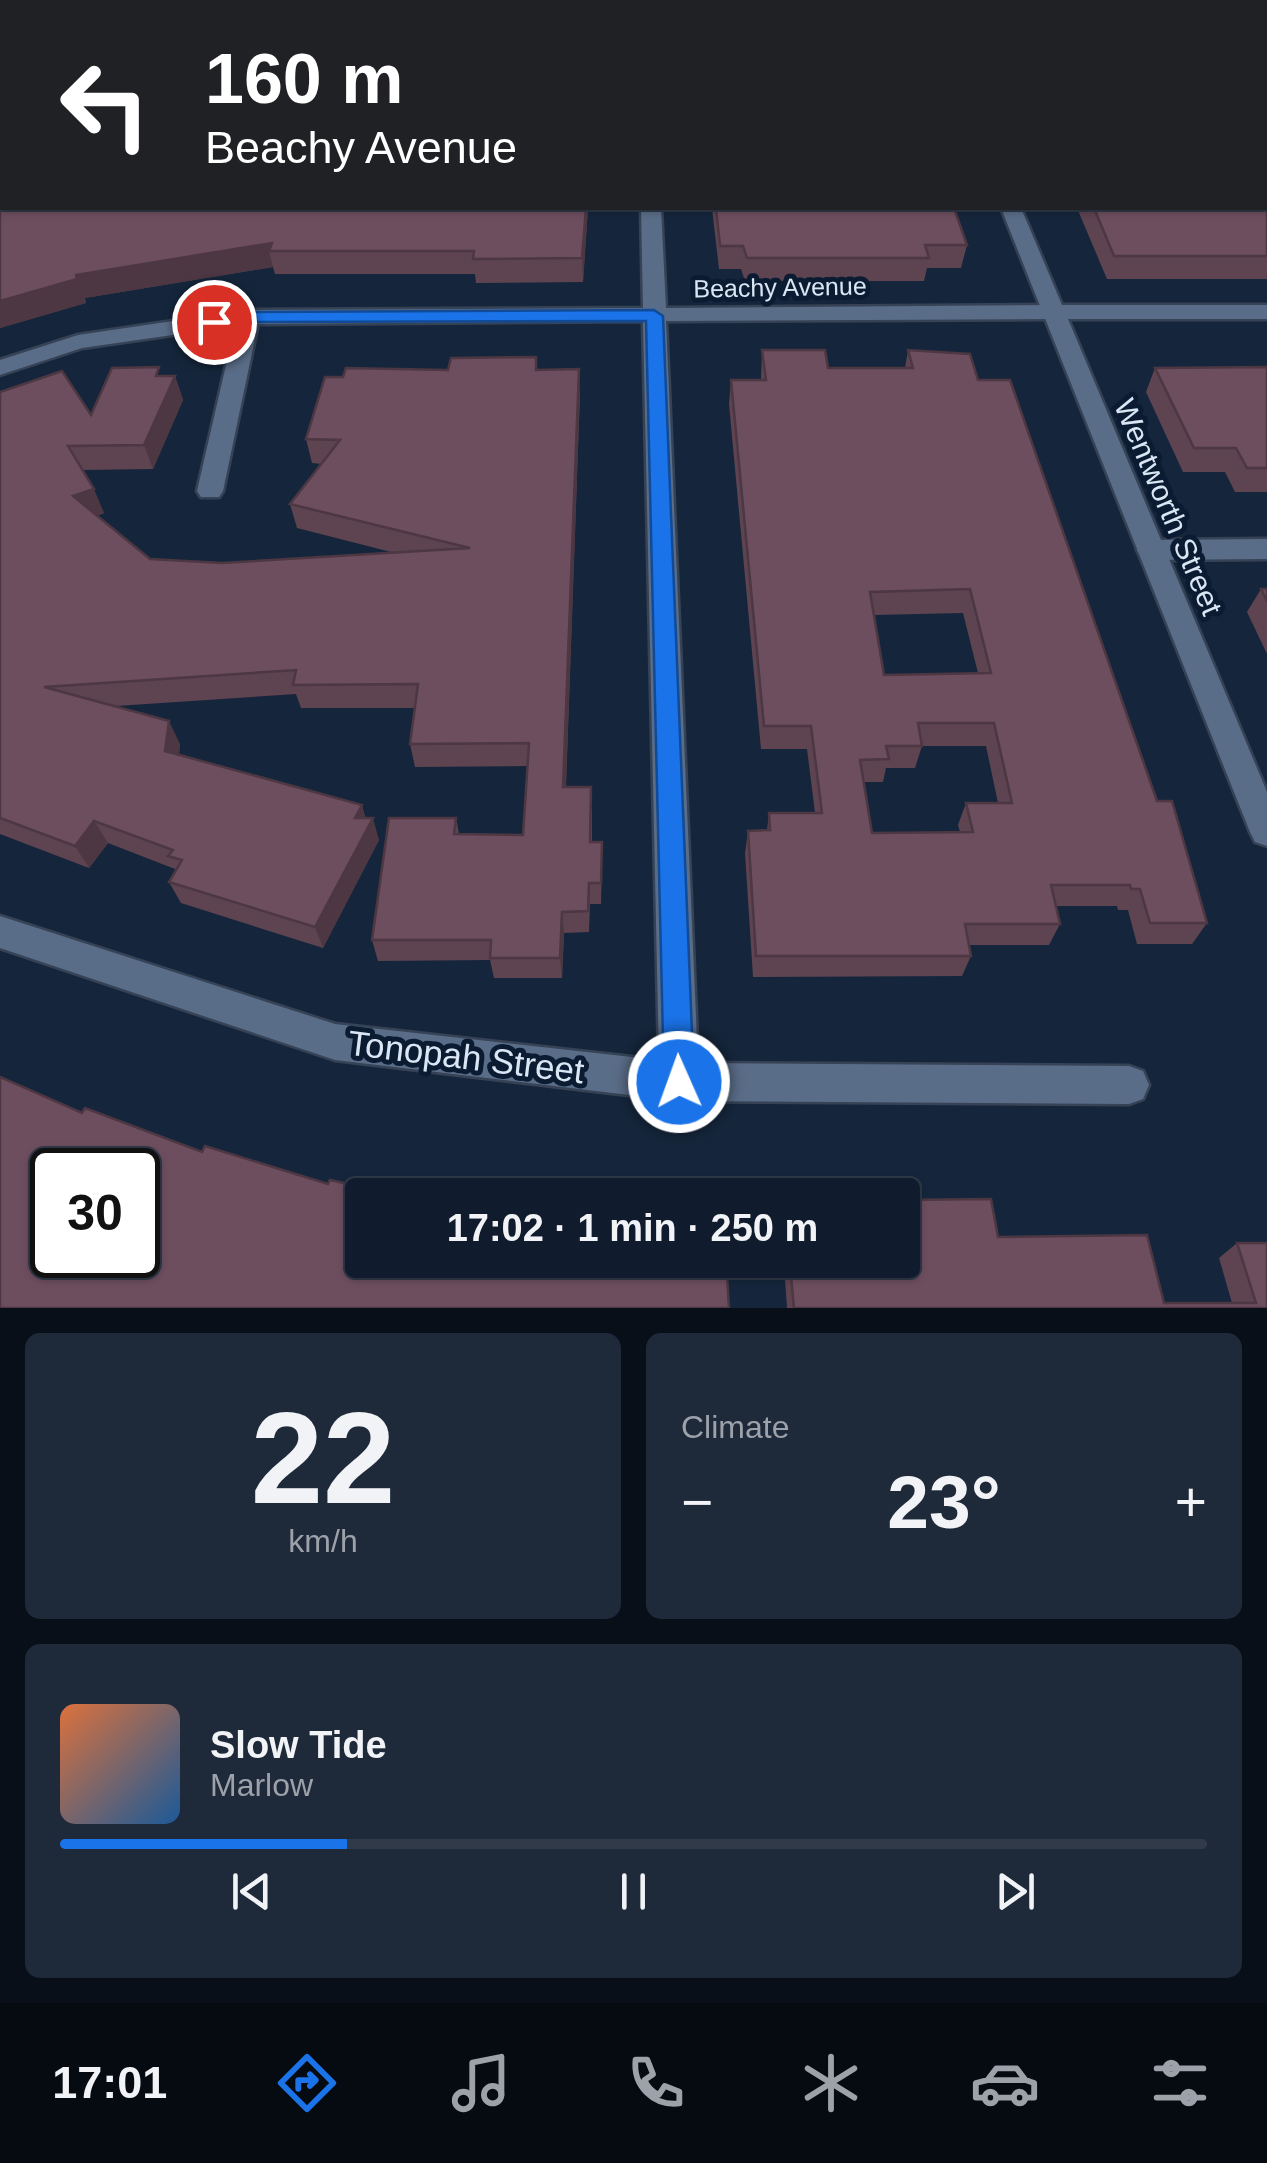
<!DOCTYPE html>
<html lang="en">
<head>
<meta charset="utf-8">
<style>
  :root { --surface:#101c2d; --page:#1e2939; --text:#f1f3f6; --muted:#9ca1aa; --line:#303a49; --accent:#1a73e8 }
  body { margin:0; font-family:Helvetica,sans-serif; background:var(--page); color:var(--text); height:100vh; display:flex; flex-direction:column; font-size:38px; white-space:nowrap }
  * { box-sizing:border-box; margin:0 }
  p { font-size:32px; color:var(--muted) }
  .icon { flex:none; width:55px; height:55px; fill:none; stroke:currentColor; stroke-width:2; stroke-linecap:round; stroke-linejoin:round }
  .map { position:relative; height:1308px; overflow:hidden }
  .drawer { display:flex; flex-direction:column; gap:25px; padding:25px; background:#090f19; flex:1 }
  .drawer>* { flex:none }
  .hud { position:absolute; left:0px; top:0px; width:1268px; height:210px; box-shadow:0 2px 8px #0004,0 0 0 2px var(--line); background:#202124; color:#fff; overflow:hidden }
  .speed { position:absolute; left:30px; top:1148px; display:flex; gap:20px; font-size:50px; font-weight:700; text-align:center }
  .speed>* { display:grid; place-content:center; width:130px; height:130px; border-radius:50%; background:var(--surface); box-shadow:0 2px 8px #0004,0 0 0 2px var(--line); line-height:1 }
  .speed .limit { border:5px solid #111; border-radius:15px; background:#fff; color:#111 }
  .pin { position:absolute; display:grid; place-items:center; width:85px; height:85px; color:#fff; margin:-42px; border:5px solid #fff; border-radius:50%; box-shadow:0 2px 10px #0007 }
  .me { position:absolute; width:110px; margin:-55px; rotate:358deg; stroke-linejoin:round; filter:drop-shadow(0 0 8px #0008) }
  .turn { display:flex; align-items:center; gap:35px; height:210px; padding:0 40px; font-size:45px }
  .turn .icon { width:130px; height:130px; stroke-width:2.5 }
  .turn b { display:block; font-size:70px; line-height:85px }
  .big { font-size:75px; font-weight:800; line-height:1.1 }
  .drawer .card { flex:1; display:flex; flex-direction:column; justify-content:center; gap:15px; min-width:0; padding:0 35px; border-radius:15px; background:var(--page) }
  .drawer .dial { align-items:center; gap:0 }
  .dial b { font-size:130px; line-height:1 }
  .song { display:flex; align-items:center; gap:30px }
  .cover { width:120px; height:120px; border-radius:15px; background:linear-gradient(135deg,hsl(20 70% 55%),hsl(210 70% 35%)) }
  .played { height:10px; border-radius:5px; background:linear-gradient(90deg,var(--accent) 25%,var(--line) 25%) }
  .keys { display:flex; justify-content:space-around; direction:ltr }
  .heat { display:flex; justify-content:space-between; align-items:center; font-size:55px; direction:ltr }
  .drawer .tiles { flex:1; display:grid; gap:25px; grid-template-columns:1fr 1fr }
  .card:last-child { grid-column:span 2 }
  .trip { position:absolute; left:345px; top:1178px; width:575px; height:100px; border-radius:10px; background:var(--surface); box-shadow:0 2px 8px #0004,0 0 0 2px var(--line); font-weight:800; line-height:100px; text-align:center }
  .tab-bar { display:flex; height:160px; justify-content:space-around; align-items:center; background:#060b12; color:var(--muted) }
  .tab-bar .icon { width:70px; height:70px }
  .tab-bar .current { color:var(--accent) }
  .tab-bar b { font-size:45px; color:var(--text) }
  .map>svg:first-child { display:block }
  .lines { fill:none; stroke-linecap:round; stroke-linejoin:round }
  .street-casing { stroke:#364255; stroke-width:5 }
  .secondary-casing { stroke:#364255; stroke-width:5 }
  .street { fill:#5a6d88; fill-rule:evenodd }
  .secondary { fill:#5a6d88; fill-rule:evenodd }
  .wall { fill:#5e4351; fill-rule:evenodd }
  .shaded-wall { fill:#4c3742 }
  .building { fill:#6d4e5e; stroke:#4c3742; stroke-width:2.5; fill-rule:evenodd }
  .route { fill:#1a73e8; stroke:#114b97; stroke-width:2.5 }
  .labels { text-anchor:middle; stroke-width:10; stroke-linejoin:round; paint-order:stroke }
  .far-street-label { font-size:25px; fill:#dbe6f5; stroke:#0b1c32 }
  .street-label { font-size:30px; fill:#dbe6f5; stroke:#0b1c32 }
  .near-street-label { font-size:35px; fill:#dbe6f5; stroke:#0b1c32 }
</style>
</head>
<body>
<div class="map">
<svg width="1267" height="1308" viewBox="0 0 1267 1308">
  <rect width="100%" height="100%" fill="#15263c"/>
  <g class="lines">
    <defs>
      <g id="street">
        <rect x="636" y="0" width="16" height="2"/>
        <path d="M1208,0H1225L1226,2H1210Z"/>
        <rect x="1265" y="59" width="2" height="12"/>
        <path d="M641,208H661L666,308L1052,305L1063,312L1052,319L666,321L698,1063L1129,1066L1143,1071L1149,1085L1143,1099L1129,1104L679,1101L335,1060L0,948V916L335,1024L659,1060L643,321L258,324L223,491L219,497H201L197,491L235,326L82,348L0,375V360L78,335L248,310L643,308Z"/>
        <path d="M1267,539V559L1151,560L1141,557L1137,550L1141,543L1151,540Z"/>
      </g>
      <g id="secondary">
        <path d="M921,0H937L938,2H922Z"/>
        <path d="M1001,208H1021L1062,305H1267V319H1068L1267,792V846L1255,842L1250,832Z"/>
      </g>
    </defs>
    <use href="#street" class="street-casing"/>
    <use href="#secondary" class="secondary-casing"/>
    <use href="#street" class="street"/>
    <use href="#secondary" class="secondary"/>
  </g>
  <g class="wall">
    <path d="M1267,107V279H1107L1077,208H1265Z"/>
    <path d="M0,184L588,208L583,282L476,283L475,274H275L273,267L85,298L86,303L0,328Z"/>
    <path d="M712,208H954L967,245L961,268H927L924,281H745L741,269H719Z"/>
    <path d="M762,350L828,368H905L908,350L978,380L1157,801L1207,923L1192,944H1137L1128,910H1118L1117,906H1056L1060,924L1049,945H969L971,956L962,976L753,977L745,853L748,831L767,830L769,813H815L807,749H761L729,404L731,380H761ZM963,613L978,673L884,675L874,615ZM922,746H986L998,803H966L958,825L960,832L872,833L864,782H883L886,768H915Z"/>
    <path d="M536,357L537,370L580,393L566,787L592,810V842L602,864L601,904H590L589,932L564,933L562,978H494L490,960L378,961L372,940L456,818L459,834L523,835L528,766L415,767L410,744L415,708H301L296,694L116,706L180,744L179,755L362,805L365,818L379,840L323,948L181,903L169,882L176,870L175,869L108,843L89,868L0,834V392L91,415L162,376H175L183,400L153,469L82,470L104,513L97,516L150,559L222,563L395,553L297,528L290,504L322,464L312,463L306,439L343,377L448,370Z"/>
    <path d="M1267,367V492H1235L1225,472H1183L1146,392L1155,368Z"/>
    <path d="M1261,589H1267V654L1247,612Z"/>
    <path d="M998,1237L1164,1303H1232L1219,1258L1237,1243L1267,1308H787L785,1279L790,1265L812,1264V1260H902Z"/>
  </g>
  <g class="shaded-wall">
    <path d="M11,0H35L33,2H9Z"/>
    <path d="M2,11V41L1,43L2,47L0,51V14Z"/>
    <path d="M586,208H588L583,282L582,258Z"/>
    <path d="M272,243L269,251L273,267L85,298L86,303L0,328V301L76,275Z"/>
    <path d="M579,369L580,393L565,810L563,787Z"/>
    <path d="M175,376L183,400L153,469L144,445Z"/>
    <path d="M94,489L104,513L84,521L73,496Z"/>
    <path d="M169,721L180,744L176,774L165,751Z"/>
    <path d="M362,805L368,827L373,818L379,840L323,948L315,927L355,818Z"/>
    <path d="M94,821L108,843L89,868L75,846Z"/>
    <path d="M562,912L564,933L562,978L560,958Z"/>
  </g>
  <g class="building">
    <path d="M0,0H11L9,2H2V11L0,14Z"/>
    <path d="M113,0H303L302,2H111Z"/>
    <rect x="406" y="0" width="186" height="2"/>
    <path d="M698,0H884L885,2H698Z"/>
    <path d="M991,0H1189L1190,2H993Z"/>
    <path d="M1265,104L1267,107V256H1114L1094,208H1265Z"/>
    <path d="M0,184H2V208H586L582,258L473,259L474,251H269L272,243L76,275L77,279L0,301Z"/>
    <path d="M716,208H954L967,245H925L929,258H747L743,246H720Z"/>
    <path d="M762,350H825L828,368H913L908,350L970,354L978,380H1010L1157,801H1172L1207,923H1150L1140,889H1131L1130,885H1051L1060,924H965L971,956H756L748,831L770,830L769,813H822L811,726H764L731,380H766ZM970,589L991,673L884,675L870,592ZM918,723H994L1012,803H966L973,832L872,833L860,760L889,759L886,746H922Z"/>
    <path d="M536,357V370L579,369L563,787H591L590,842H602L601,883H589L588,911L562,912L560,958H490L491,940H372L389,818H456L454,834L523,835L529,743L410,744L418,684L293,685L296,670L44,687L169,721L165,751L362,805L355,818H373L315,927L169,882L182,860L168,856L173,850L94,821L75,846L0,818V392L62,371L91,415L112,368L159,367L156,376H175L144,445L68,446L94,489L73,496L150,559L222,563L470,548L290,504L340,440L306,439L325,377H343L346,368L448,370L451,358Z"/>
    <path d="M1267,367V468H1247L1236,448H1194L1155,368Z"/>
    <path d="M1261,589H1267V601Z"/>
    <path d="M0,1077L82,1113L85,1108L202,1152L205,1146L328,1184L330,1180L396,1195H362V1260H726L729,1308H0ZM52,1170H138V1255H52Z"/>
    <path d="M991,1199L998,1237L1147,1235L1164,1303H1256L1237,1243H1267V1308H794L790,1265L819,1264V1260H902V1200Z"/>
  </g>
  <path class="route" d="M654,310L663,316L694,1082L689,1093L679,1097L668,1093L664,1082L646,321L248,322L214,327L205,322L214,317L248,312Z"/>
  <g class="labels">
    <g class="far-street-label">
      <text transform="translate(780 287) rotate(-1)" y="9">Beachy Avenue</text>
    </g>
    <g class="street-label">
      <text transform="translate(1168 507) rotate(67)" y="10">Wentworth Street</text>
    </g>
    <g class="near-street-label">
      <text transform="translate(466 1057) rotate(7)" y="12">Tonopah Street</text>
    </g>
  </g>
</svg>
<div class="speed"><div class="limit">30</div></div>
<div class="pin" style="left:214px;top:322px;background:#d93025"><svg class="icon" aria-label="arrive" viewBox="0 0 24 24"><path d="M6 21V4h12l-3 4 3 4H6"/></svg></div>
<svg class="me" style="left:679px;top:1082px" viewBox="-20 -20 40 40"><circle r="17" fill="#1a73e8" stroke="#fff" stroke-width="3"/><path d="M0-11L8 9 0 5-8 9z" fill="#fff"/></svg>
<div class="trip">17:02 · 1 min · 250 m</div>
<div class="hud">
<div class="turn"><svg class="icon" aria-label="left" viewBox="0 0 24 24"><path d="M17 20v-9H6M10 6l-5 5 5 5"/></svg><div><b>160 m</b>Beachy Avenue</div></div>
</div>
</div>
<section class="drawer">
<div class="tiles">
<div class="card dial"><b>22</b><p>km/h</p></div>
<div class="card"><p>Climate</p>
<div class="heat"><a>−</a><b class="big">23°</b><a>+</a></div>
</div>
<div class="card">
<div class="song"><i class="cover"></i><div><b>Slow Tide</b><p>Marlow</p></div></div>
<div class="played"></div>
<div class="keys"><svg class="icon" aria-label="previous" viewBox="0 0 24 24"><path d="M18 5L8 12l10 7zM5 5v14"/></svg><svg class="icon" aria-label="pause" viewBox="0 0 24 24"><path d="M8 5v14M16 5v14"/></svg><svg class="icon" aria-label="next" viewBox="0 0 24 24"><path d="M6 5l10 7-10 7zM19 5v14"/></svg></div>
</div>
</div>
</section>
<nav class="tab-bar">
<b>17:01</b>
<svg class="icon current" aria-label="directions" viewBox="0 0 24 24"><path d="M12 3l9 9-9 9-9-9zM9 14v-3h6M13 9l2 2-2 2"/></svg>
<svg class="icon" aria-label="music" viewBox="0 0 24 24"><path d="M9 18V5l10-2v13"/><circle cx="6" cy="18" r="3"/><circle cx="16" cy="16" r="3"/></svg>
<svg class="icon" aria-label="phone" viewBox="0 0 24 24"><path d="M5 4h4l2 5-3 2q2 4 5 5l2-3 5 2v4C11 20 4 13 5 4z"/></svg>
<svg class="icon" aria-label="climate" viewBox="0 0 24 24"><path d="M12 3v18M4 7l16 10M4 17L20 7"/></svg>
<svg class="icon" aria-label="car" viewBox="0 0 24 24"><path d="M5 17H2v-5l4-1 3-4h7l3 4 3 1v5h-3M9 17h6M6 11h13"/><circle cx="7" cy="17" r="2"/><circle cx="17" cy="17" r="2"/></svg>
<svg class="icon" aria-label="filters" viewBox="0 0 24 24"><path d="M4 7h16M4 17h16"/><circle cx="9" cy="7" r="2"/><circle cx="15" cy="17" r="2"/></svg>
</nav>
</body>
</html>
